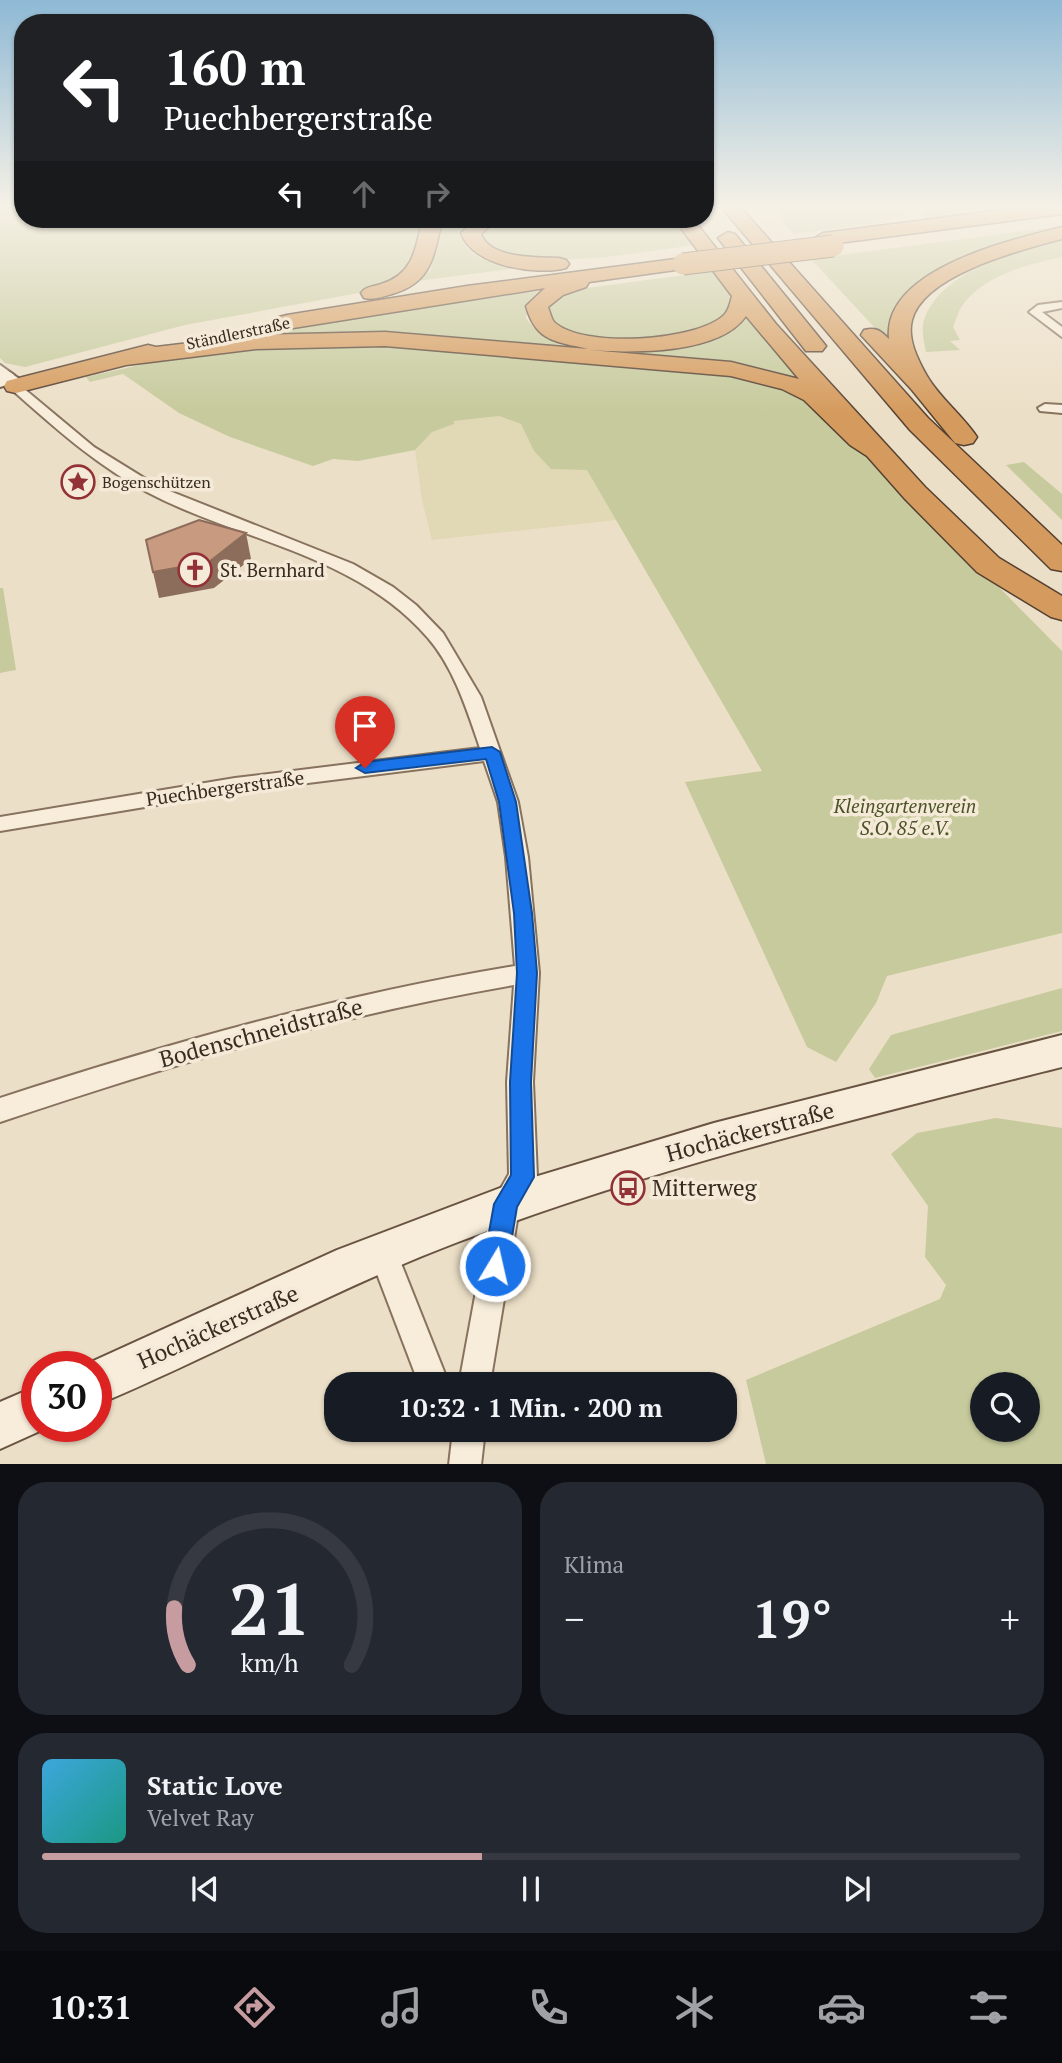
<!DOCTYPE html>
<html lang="de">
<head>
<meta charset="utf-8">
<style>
  :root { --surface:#171b24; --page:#242831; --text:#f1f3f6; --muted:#9ea1a6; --line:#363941; --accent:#c69ca0 }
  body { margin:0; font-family:"PT Serif",serif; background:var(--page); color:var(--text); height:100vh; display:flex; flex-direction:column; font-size:26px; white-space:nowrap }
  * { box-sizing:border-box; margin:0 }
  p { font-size:23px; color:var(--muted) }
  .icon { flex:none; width:38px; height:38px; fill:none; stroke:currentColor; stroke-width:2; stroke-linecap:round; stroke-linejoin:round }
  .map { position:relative; height:1464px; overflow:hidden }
  .side { display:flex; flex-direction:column; gap:18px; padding:18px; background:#0d0f14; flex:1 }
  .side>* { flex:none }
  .top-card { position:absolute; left:14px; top:14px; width:700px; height:214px; border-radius:28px; box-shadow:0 2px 5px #0004; background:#202124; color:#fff; overflow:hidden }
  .fabs { position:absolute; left:970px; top:1372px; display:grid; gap:14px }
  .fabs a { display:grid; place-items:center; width:70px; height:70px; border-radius:50%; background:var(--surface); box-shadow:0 2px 5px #0004; font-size:35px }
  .speed { position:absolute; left:21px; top:1351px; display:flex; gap:14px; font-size:35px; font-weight:700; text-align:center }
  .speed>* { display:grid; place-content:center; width:91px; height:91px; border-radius:50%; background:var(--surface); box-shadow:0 2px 5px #0004; line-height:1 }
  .speed .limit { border:10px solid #d22; background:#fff; color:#111 }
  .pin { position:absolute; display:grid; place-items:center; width:60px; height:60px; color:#fff; margin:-72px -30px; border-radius:50% 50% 50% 0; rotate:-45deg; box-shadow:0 0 7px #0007 }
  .pin .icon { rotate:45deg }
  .me { position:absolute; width:77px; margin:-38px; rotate:9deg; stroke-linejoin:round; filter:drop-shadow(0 0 5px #0008) }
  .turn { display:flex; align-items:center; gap:24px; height:147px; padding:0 35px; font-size:32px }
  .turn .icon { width:91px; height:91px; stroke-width:2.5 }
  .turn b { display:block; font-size:49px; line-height:60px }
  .lanes { display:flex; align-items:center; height:66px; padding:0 35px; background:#0003; justify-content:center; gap:35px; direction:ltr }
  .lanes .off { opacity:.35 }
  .big { font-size:52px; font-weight:600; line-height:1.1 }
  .side .card { flex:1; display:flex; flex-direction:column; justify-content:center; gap:10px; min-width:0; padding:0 24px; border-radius:28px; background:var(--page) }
  .side .dial { align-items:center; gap:0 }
  .dial svg { height:182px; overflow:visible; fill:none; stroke:var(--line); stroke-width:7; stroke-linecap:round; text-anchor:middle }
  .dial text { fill:var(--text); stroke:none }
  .song { display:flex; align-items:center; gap:21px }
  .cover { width:84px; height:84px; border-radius:10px; background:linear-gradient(135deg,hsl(200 70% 55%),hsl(170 70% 35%)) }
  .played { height:7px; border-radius:4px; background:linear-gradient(90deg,var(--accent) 45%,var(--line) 45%) }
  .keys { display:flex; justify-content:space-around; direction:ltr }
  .heat { display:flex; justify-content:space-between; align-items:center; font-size:38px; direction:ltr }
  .side .tiles { flex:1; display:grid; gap:18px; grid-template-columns:1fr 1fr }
  .card:last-child { grid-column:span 2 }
  .trip { position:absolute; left:324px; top:1372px; width:413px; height:70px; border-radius:28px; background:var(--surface); box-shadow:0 2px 5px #0004; font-weight:600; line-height:70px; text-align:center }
  .dock { display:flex; height:112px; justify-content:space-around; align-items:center; background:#090b0e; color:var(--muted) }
  .dock .icon { width:49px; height:49px }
  .dock .active { color:var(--accent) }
  .dock b { font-size:32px; color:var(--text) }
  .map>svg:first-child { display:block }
  .farmland { fill:#e1d8b5 }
  .green { fill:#c6ca9c; fill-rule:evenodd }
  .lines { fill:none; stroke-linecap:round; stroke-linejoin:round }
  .street-casing { stroke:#87725e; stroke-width:4 }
  .secondary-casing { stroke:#695341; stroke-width:4 }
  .highway-casing { stroke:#554031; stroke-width:3 }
  .street { fill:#f7edda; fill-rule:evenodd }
  .secondary { fill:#f7edda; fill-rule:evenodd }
  .highway { fill:#d59b5e; fill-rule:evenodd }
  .highway-bridge-casing { stroke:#554031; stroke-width:23; stroke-linecap:butt }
  .highway-bridge { stroke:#d59b5e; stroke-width:21 }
  .shaded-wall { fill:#8c6c5a }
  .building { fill:#c89a80; stroke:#8c6c5a; stroke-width:2 }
  .route { fill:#1a73e8; stroke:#114b97; stroke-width:2 }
  .labels { text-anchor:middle; stroke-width:7; stroke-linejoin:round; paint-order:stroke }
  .far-street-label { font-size:16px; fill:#382b20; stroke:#f4ead7 }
  .far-poi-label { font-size:16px; fill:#382b20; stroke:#f4ead7; text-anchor:start }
  .poi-label { font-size:19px; fill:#382b20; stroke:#f4ead7; text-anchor:start }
  .street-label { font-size:19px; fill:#382b20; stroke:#f4ead7 }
  .park-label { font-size:19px; font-style:italic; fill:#4a5328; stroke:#f4ead7 }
  .near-street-label { font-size:23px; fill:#382b20; stroke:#f4ead7 }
  .near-poi-label { font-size:23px; fill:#382b20; stroke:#f4ead7; text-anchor:start }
</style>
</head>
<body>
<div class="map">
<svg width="1062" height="1465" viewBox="0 0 1062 1465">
  <rect width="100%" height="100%" fill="#ecdfc7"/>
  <path class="farmland" d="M499,416L521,424L534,451L551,468L587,469L617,520L432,540L422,500L415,450L432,432L453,424L454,421Z"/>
  <g class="green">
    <path d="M0,208H23V219H419L424,223L415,266L375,290L185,325L25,367L5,363L0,358Z"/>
    <path d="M776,208H907L904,215L886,222L794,234L785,225Z"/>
    <path d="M926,208H1022L922,220Z"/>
    <path d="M443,219H478L465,228L460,236C471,263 500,265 525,267L417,281L431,270L437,220Z"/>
    <path d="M500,219H671L686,232L694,245C622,255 560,269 489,249L480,233Z"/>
    <path d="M1062,226V229L911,291C895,309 889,317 891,341H887L811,259Z"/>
    <path d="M1062,239V257C1029,264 982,276 962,306C958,312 956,321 953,327L960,340L950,341L960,350L926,352C924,342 921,329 924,320C940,271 1018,250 1062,239Z"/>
    <path d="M716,271L728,290L732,310C723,316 714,325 705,329C663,346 588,345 549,321L546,308L552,300L571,290Z"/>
    <path d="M539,291L528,307L526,318L533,327L551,338L637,351L708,342L721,337L745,316L798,379L763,371L252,337L386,312Z"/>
    <path d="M336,342L712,370L788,388L833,419L1062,651V933L887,976L876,1003L836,1062L807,1047L685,782L762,771L587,470L551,469L534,451L521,424L499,416L454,421V424L432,432L415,450L358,461L333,459L313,466L230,437L179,413L123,374L90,382L86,377L171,358Z"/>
    <path d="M1024,462L1062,494V520L1006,465Z"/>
    <path d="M0,588H3L16,670L0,673Z"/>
    <path d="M1062,988V1031L875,1078L869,1069L891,1035Z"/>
    <path d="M996,1118L1062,1128V1464H766L746,1380L940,1299L946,1285L925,1257L928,1206L891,1154L917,1133ZM982,1384H1027V1430H982Z"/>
  </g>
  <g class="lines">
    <defs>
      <g id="street">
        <path d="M1062,302V308L1042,312L1062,327V337L1029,312L1038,305Z"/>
        <path d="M0,365L14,375V381H4L0,376Z"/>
        <path d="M16,382L94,447L157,486L353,564L393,587L416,605L443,633L481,697L518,802L528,857L539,973L533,1082L537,1177L519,1208L490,1384H459L492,1204L509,1174L507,1082L514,985C338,1015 169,1065 0,1122V1098C169,1043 339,995 515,966L506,857L498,802L484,761L235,792L0,831V817L235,778L480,748C467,710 454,668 428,638C356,554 240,541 147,492C96,465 54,427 11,389L10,386Z"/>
        <path d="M1045,404L1062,405V413L1040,411L1038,408Z"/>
        <path d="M383,1239L393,1243L449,1384H419L369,1253L373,1243Z"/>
        <path d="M453,1430H485L481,1465H449Z"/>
      </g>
      <g id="secondary">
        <path d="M9,372L18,378L16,382L0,387V375Z"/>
        <path d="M1062,1035V1067C859,1118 654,1167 458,1242C334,1289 218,1354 96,1405V1367H80L337,1250L508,1185L714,1123Z"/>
        <path d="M37,1386V1426H51L0,1449V1402Z"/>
      </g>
      <g id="highway">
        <path d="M722,208H741L928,418L1062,545V571L1051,569L910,430Z"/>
        <path d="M1019,208H1062V214L823,245L813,239L823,233Z"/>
        <path d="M431,219L441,225C433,260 430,283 392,294C382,297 374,300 364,298L361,293C366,286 373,287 381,284C411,275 415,253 421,225Z"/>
        <path d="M477,219H498L481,234C490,259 537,257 559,258L566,260L569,264L566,268C536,276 472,266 461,233Z"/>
        <path d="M674,219H693L776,324L925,487L999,558L1062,596V620L1051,617L977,572L905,499L867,456L850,445L804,400L782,389L731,376L385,346L256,349L126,365L16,393L7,391L4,386L7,381L148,345L156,347L256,335L385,332L588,349C555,341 536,342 526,306L545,288L287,329L279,327L276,322L279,317L287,315L467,286L683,258L690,260L693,264L690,268L589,282L586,287L563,295L548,307C550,312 551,318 554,322C583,349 695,341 723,316C729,311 730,303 732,296ZM746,316L799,379L731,362L589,350C632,353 719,355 746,316Z"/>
        <path d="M1062,227V239C1021,250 924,274 912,320C907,339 918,360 927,376C939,397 963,416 977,437L973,443L964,445L955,443L912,390L861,335L864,330C876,327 880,330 889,339C882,269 1011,240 1062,227Z"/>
        <path d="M728,232L735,234L822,341L826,346L822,351H806L718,238Z"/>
      </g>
    </defs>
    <use href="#street" class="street-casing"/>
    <use href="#secondary" class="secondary-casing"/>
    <use href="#highway" class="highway-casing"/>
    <use href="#street" class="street"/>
    <use href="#secondary" class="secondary"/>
    <use href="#highway" class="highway"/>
    <defs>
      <path id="highway-bridge" d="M683,264L833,246"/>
    </defs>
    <use href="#highway-bridge" class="highway-bridge-casing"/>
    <use href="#highway-bridge" class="highway-bridge"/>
  </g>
  <path class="shaded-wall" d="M246,533L251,559L214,588L159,598L153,572Z"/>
  <path class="building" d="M199,520L246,533L209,562L153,572L146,540Z"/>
  <linearGradient id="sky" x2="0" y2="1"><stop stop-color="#8eb9d5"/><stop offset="0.5" stop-color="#f6f1e6"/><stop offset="1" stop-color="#f6f1e6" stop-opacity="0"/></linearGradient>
  <rect width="1062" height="413" fill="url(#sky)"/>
  <path class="route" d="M492,747L500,752L516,802L532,913L537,973L531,1082L534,1177L517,1207L507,1266L504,1275L495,1278L487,1275L483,1266L494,1204L511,1175L510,1082L517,973L514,913L499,802L486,759L365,773L356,768L365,762Z"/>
  <defs>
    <symbol id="sight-ring" viewBox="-11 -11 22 22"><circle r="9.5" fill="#f4ead7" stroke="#923136" stroke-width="1.5"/><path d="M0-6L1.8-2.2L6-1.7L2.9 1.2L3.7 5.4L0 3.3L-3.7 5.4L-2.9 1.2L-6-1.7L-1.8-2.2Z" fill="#923136"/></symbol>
    <symbol id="church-ring" viewBox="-11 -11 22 22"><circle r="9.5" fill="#f4ead7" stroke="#923136" stroke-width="1.5"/><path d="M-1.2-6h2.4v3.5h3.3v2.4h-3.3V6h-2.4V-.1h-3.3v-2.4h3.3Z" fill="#923136"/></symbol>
    <symbol id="bus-ring" viewBox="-11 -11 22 22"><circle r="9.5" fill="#f4ead7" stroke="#923136" stroke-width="1.5"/><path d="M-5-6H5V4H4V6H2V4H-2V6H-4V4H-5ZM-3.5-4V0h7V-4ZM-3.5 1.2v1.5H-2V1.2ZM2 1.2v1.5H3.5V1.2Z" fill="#923136"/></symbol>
  </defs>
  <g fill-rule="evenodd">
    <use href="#sight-ring" x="59" y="463" width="38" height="38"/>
    <use href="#church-ring" x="176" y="551" width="38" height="38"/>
    <use href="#bus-ring" x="609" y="1169" width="38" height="38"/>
  </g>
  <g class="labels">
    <g class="far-street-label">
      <text transform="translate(238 333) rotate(-12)" y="6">Ständlerstraße</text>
    </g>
    <g class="far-poi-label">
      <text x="102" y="488">Bogenschützen</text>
    </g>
    <g class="poi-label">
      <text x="220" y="577">St. Bernhard</text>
    </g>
    <g class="street-label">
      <text transform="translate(225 788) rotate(-8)" y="7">Puechbergerstraße</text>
    </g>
    <g class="park-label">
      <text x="905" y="813">Kleingartenverein<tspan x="905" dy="22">S.O. 85 e.V.</tspan></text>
    </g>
    <g class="near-street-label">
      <text transform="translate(261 1033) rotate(-15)" y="8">Bodenschneidstraße</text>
      <text transform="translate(750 1132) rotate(-15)" y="8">Hochäckerstraße</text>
      <text transform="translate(218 1327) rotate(-24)" y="8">Hochäckerstraße</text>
    </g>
    <g class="near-poi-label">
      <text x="652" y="1196">Mitterweg</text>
    </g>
  </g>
</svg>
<div class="fabs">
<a><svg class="icon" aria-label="search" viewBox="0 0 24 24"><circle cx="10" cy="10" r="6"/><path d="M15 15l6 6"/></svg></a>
</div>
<div class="speed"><div class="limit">30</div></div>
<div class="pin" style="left:365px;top:768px;background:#d93025"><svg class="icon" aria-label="arrive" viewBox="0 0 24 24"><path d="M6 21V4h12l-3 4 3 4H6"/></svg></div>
<svg class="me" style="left:495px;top:1266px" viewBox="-20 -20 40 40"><circle r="17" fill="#1a73e8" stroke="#fff" stroke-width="3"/><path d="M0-11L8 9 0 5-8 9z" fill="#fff"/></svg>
<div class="trip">10:32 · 1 Min. · 200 m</div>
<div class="top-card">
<div class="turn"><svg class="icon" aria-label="left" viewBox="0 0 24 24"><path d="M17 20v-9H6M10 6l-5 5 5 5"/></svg><div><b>160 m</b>Puechbergerstraße</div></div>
<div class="lanes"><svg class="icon" aria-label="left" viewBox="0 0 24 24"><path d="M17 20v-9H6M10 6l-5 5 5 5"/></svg><svg class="icon off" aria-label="ahead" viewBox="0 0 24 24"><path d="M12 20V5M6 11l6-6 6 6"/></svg><svg class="icon off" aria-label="right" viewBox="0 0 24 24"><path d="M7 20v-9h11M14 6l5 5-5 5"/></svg></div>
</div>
</div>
<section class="side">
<div class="tiles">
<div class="card dial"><svg viewBox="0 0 100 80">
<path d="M14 69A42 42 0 1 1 86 69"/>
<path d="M14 69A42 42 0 0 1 8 44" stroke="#c69ca0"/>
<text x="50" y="56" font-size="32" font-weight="700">21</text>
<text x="50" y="72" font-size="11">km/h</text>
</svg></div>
<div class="card"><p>Klima</p>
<div class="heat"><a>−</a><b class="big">19°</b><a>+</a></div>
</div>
<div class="card">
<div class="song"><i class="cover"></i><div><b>Static Love</b><p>Velvet Ray</p></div></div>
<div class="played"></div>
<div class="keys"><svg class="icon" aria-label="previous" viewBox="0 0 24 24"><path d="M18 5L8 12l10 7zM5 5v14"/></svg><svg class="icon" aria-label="pause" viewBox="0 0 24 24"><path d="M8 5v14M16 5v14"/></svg><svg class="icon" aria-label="next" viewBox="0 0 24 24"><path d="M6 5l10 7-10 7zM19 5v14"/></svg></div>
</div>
</div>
</section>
<nav class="dock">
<b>10:31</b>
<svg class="icon active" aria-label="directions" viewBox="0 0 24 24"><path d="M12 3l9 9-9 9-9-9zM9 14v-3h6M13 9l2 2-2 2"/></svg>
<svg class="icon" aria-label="music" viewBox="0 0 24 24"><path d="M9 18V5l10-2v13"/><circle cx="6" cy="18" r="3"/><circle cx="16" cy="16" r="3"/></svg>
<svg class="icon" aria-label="phone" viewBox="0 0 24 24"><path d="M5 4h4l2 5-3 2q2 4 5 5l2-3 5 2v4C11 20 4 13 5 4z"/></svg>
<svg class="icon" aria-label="climate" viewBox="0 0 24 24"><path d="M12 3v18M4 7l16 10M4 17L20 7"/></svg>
<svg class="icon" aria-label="car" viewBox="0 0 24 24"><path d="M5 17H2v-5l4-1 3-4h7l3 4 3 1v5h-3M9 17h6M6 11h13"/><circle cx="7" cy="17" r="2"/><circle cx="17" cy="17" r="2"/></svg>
<svg class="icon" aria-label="filters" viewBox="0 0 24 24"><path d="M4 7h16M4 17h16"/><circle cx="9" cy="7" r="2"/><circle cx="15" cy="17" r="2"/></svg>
</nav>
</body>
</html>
